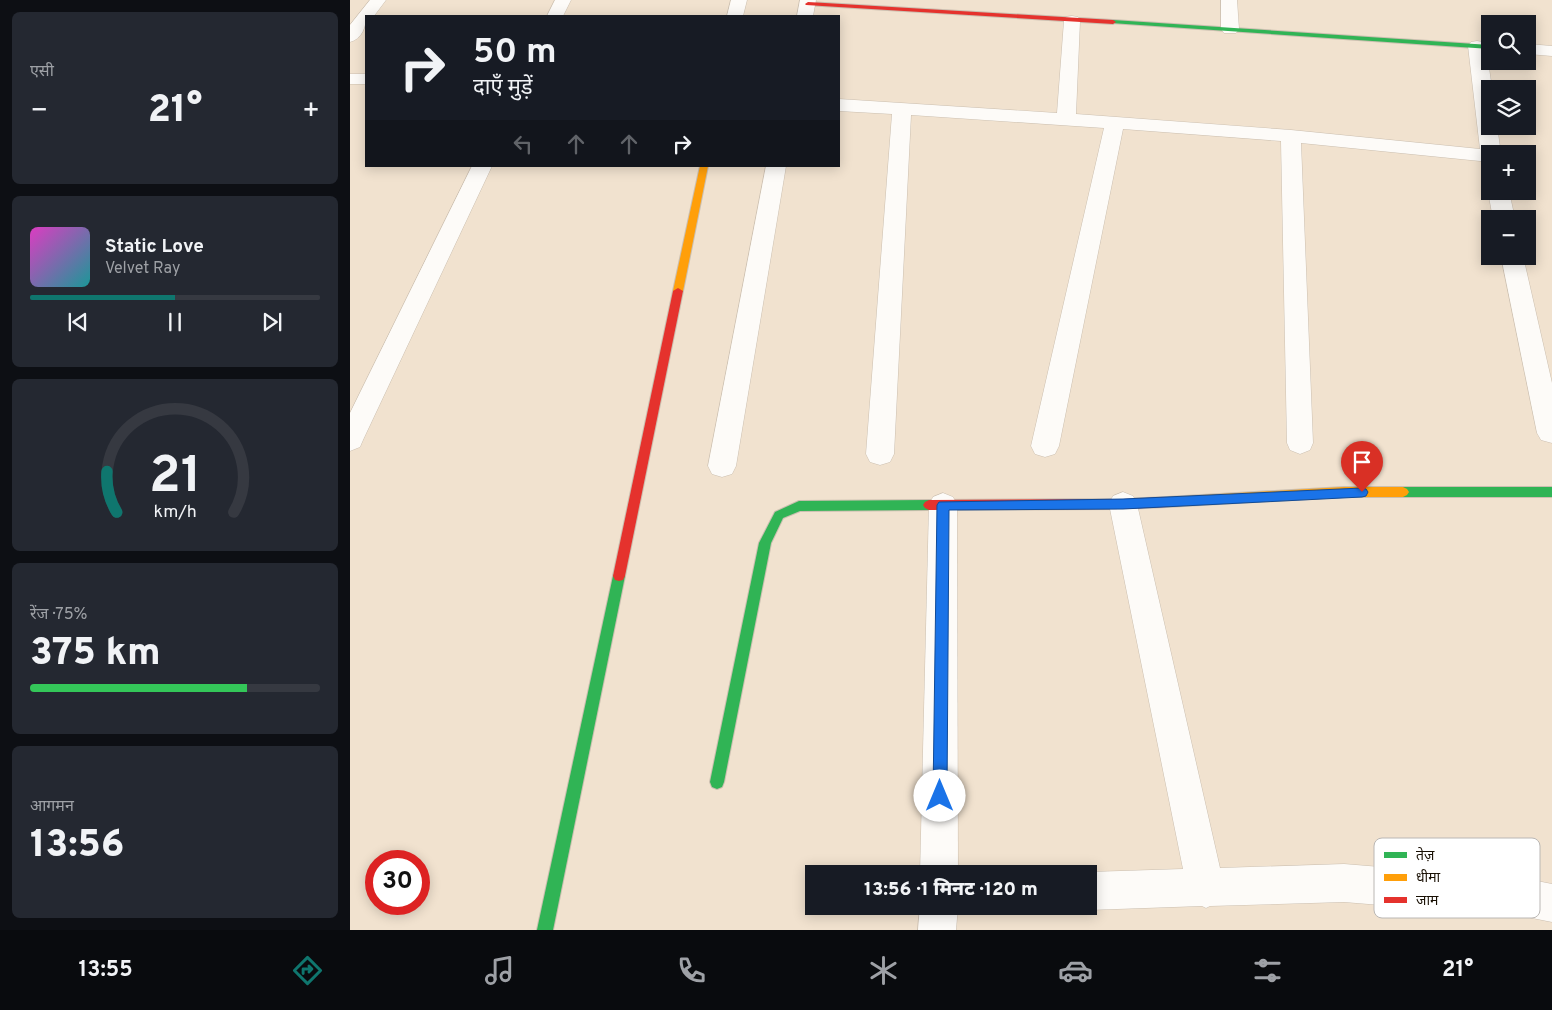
<!DOCTYPE html>
<html lang="hi">
<head>
<meta charset="utf-8">
<style>
  :root { --surface:#171b24; --page:#242831; --text:#f1f3f6; --muted:#9ea1a6; --line:#363941; --accent:#0f766e }
  body { margin:0; font-family:Overpass,"Noto Sans Devanagari",sans-serif; background:var(--page); color:var(--text); height:100vh; display:flex; flex-direction:column; font-size:19px; white-space:nowrap }
  * { box-sizing:border-box; margin:0 }
  p { font-size:16px; color:var(--muted) }
  .icon { flex:none; width:28px; height:28px; fill:none; stroke:currentColor; stroke-width:2; stroke-linecap:round; stroke-linejoin:round }
  .map { position:relative; flex:1; overflow:hidden }
  .side { display:flex; flex-direction:column; gap:12px; padding:12px; background:#0d0f14; width:350px }
  .side>* { flex:none }
  .hud { position:absolute; left:15px; top:15px; width:475px; height:152px; border-radius:0px; box-shadow:0 2px 12px #0003; background:#171b24; color:var(--text); overflow:hidden }
  .buttons { position:absolute; left:1131px; top:15px; display:grid; gap:10px }
  .buttons a { display:grid; place-items:center; width:55px; height:55px; border-radius:0px; background:var(--surface); box-shadow:0 2px 12px #0003; font-size:25px }
  .speed { position:absolute; left:15px; top:850px; display:flex; gap:10px; font-size:25px; font-weight:700; text-align:center }
  .speed>* { display:grid; place-content:center; width:65px; height:65px; border-radius:50%; background:var(--surface); box-shadow:0 2px 12px #0003; line-height:1 }
  .speed .limit { border:8px solid #d22; background:#fff; color:#111 }
  .pin { position:absolute; display:grid; place-items:center; width:42px; height:42px; color:#fff; margin:-51px -21px; border-radius:50% 50% 50% 0; rotate:-45deg; box-shadow:0 0 5px #0007 }
  .pin .icon { rotate:45deg }
  .me { position:absolute; width:55px; margin:-28px; rotate:0deg; stroke-linejoin:round; filter:drop-shadow(0 0 4px #0008) }
  .turn { display:flex; align-items:center; gap:18px; height:105px; padding:0 25px; font-size:22px }
  .turn .icon { width:65px; height:65px; stroke-width:2.5 }
  .turn b { display:block; font-size:35px; line-height:42px }
  .lanes { display:flex; align-items:center; height:48px; padding:0 25px; background:#0003; justify-content:center; gap:25px; direction:ltr }
  .lanes .off { opacity:.35 }
  .big { font-size:38px; font-weight:800; line-height:1.1 }
  .side .card { flex:1; display:flex; flex-direction:column; justify-content:center; gap:8px; min-width:0; padding:0 18px; border-radius:8px; background:var(--page) }
  .side .dial { align-items:center; gap:0 }
  .dial svg { height:130px; overflow:visible; fill:none; stroke:var(--line); stroke-width:7; stroke-linecap:round; text-anchor:middle }
  .dial text { fill:var(--text); stroke:none }
  .song { display:flex; align-items:center; gap:15px }
  .cover { width:60px; height:60px; border-radius:8px; background:linear-gradient(135deg,hsl(310 70% 55%),hsl(180 70% 35%)) }
  .played { height:5px; border-radius:2px; background:linear-gradient(90deg,var(--accent) 50%,var(--line) 50%) }
  .keys { display:flex; justify-content:space-around; direction:ltr }
  .heat { display:flex; justify-content:space-between; align-items:center; font-size:28px; direction:ltr }
  .charge { height:8px; border-radius:4px; background:linear-gradient(90deg,#34c759 75%,var(--line) 0) }
  .trip { position:absolute; left:455px; top:865px; width:292px; height:50px; border-radius:0px; background:var(--surface); box-shadow:0 2px 12px #0003; font-weight:800; line-height:50px; text-align:center }
  .menu { display:flex; height:80px; justify-content:space-around; align-items:center; background:#090b0e; color:var(--muted) }
  .menu .icon { width:35px; height:35px }
  .menu .current { color:var(--accent) }
  .menu b { font-size:22px; color:var(--text) }
  main { display:flex; flex:1; min-height:0 }
  .map>svg:first-child { display:block }
  .lines { fill:none; stroke-linecap:round; stroke-linejoin:round }
  .street-casing { stroke:#cbbfb0; stroke-width:1 }
  .fast-casing { stroke:#cbbfb0; stroke-width:2 }
  .slow-casing { stroke:#cbbfb0; stroke-width:2 }
  .jam-casing { stroke:#cbbfb0; stroke-width:2 }
  .street { fill:#fdfbf8; fill-rule:evenodd }
  .fast { fill:#30b455; fill-rule:evenodd }
  .slow { fill:#ff9f0a; fill-rule:evenodd }
  .jam { fill:#e5322d; fill-rule:evenodd }
  .route { fill:#1a73e8; stroke:#114b97 }
  .key { fill:#fff; stroke:#bab7b4; stroke-width:1 }
  .key-label { font-size:14px; fill:#191004 }
</style>
</head>
<body>
<main>
<section class="side">
<div class="card"><p>एसी</p>
<div class="heat"><a>−</a><b class="big">21°</b><a>+</a></div>
</div>
<div class="card">
<div class="song"><i class="cover"></i><div><b>Static Love</b><p>Velvet Ray</p></div></div>
<div class="played"></div>
<div class="keys"><svg class="icon" aria-label="previous" viewBox="0 0 24 24"><path d="M18 5L8 12l10 7zM5 5v14"/></svg><svg class="icon" aria-label="pause" viewBox="0 0 24 24"><path d="M8 5v14M16 5v14"/></svg><svg class="icon" aria-label="next" viewBox="0 0 24 24"><path d="M6 5l10 7-10 7zM19 5v14"/></svg></div>
</div>
<div class="card dial"><svg viewBox="0 0 100 80">
<path d="M14 69A42 42 0 1 1 86 69"/>
<path d="M14 69A42 42 0 0 1 8 44" stroke="#0f766e"/>
<text x="50" y="56" font-size="32" font-weight="700">21</text>
<text x="50" y="72" font-size="11">km/h</text>
</svg></div>
<div class="card"><p>रेंज · 75%</p><b class="big">375 km</b><div class="charge"></div></div>
<div class="card"><p>आगमन</p><b class="big">13:56</b></div>
</section>
<div class="map">
<svg width="1202" height="930" viewBox="0 0 1202 930">
  <rect width="100%" height="100%" fill="#f1e2cf"/>
  <g class="lines">
    <defs>
      <g id="street">
        <path d="M20,0H36L24,16H16C16,27 12,39 0,42V25Z"/>
        <path d="M205,0H221L213,16H197Z"/>
        <path d="M381,0H397L393,16H377Z"/>
        <path d="M450,0H466L463,16H447Z"/>
        <path d="M871,0H887L889,29L886,33H874L871,29Z"/>
        <path d="M722,16L728,17L730,21L726,114L941,130L1130,149L1118,46L1121,42L1127,41L1133,42L1136,46L1142,89H1140V126H1147L1151,154H1140V162L951,143L963,443L960,450L950,454L940,450L937,443L931,141L773,129L709,446L705,454L695,457L685,454L681,446L754,128L561,115L544,454L540,462L530,465L520,462L516,454L542,114L489,111V99L707,113L714,21L716,17Z"/>
        <path d="M1178,44L1202,46V56L1178,54Z"/>
        <rect x="0" y="74" width="16" height="10"/>
        <path d="M122,166H142L13,440L10,447L0,451V413Z"/>
        <path d="M416,166H436L386,466L382,474L372,477L362,474L358,466Z"/>
        <path d="M1140,187V191H1159L1165,219H1143L1138,191Z"/>
        <path d="M1151,256H1173L1202,383V443L1191,440L1187,433Z"/>
        <path d="M773,492L783,496L787,504L870,868L994,864L1177,879L1202,884V922L1177,917L994,902L860,906L856,908L852,906L739,910L730,906H739V874H735L739,872L833,869L759,504L763,496Z"/>
        <path d="M593,493L603,497L607,505L608,874H570L579,505L583,497Z"/>
        <path d="M570,906H608L606,930H568Z"/>
      </g>
      <g id="fast">
        <path d="M763,20L1140,45V49L761,23V21Z"/>
        <path d="M1053,487H1202V497H1053L1049,495L1047,492L1049,489Z"/>
        <path d="M579,500L583,502L585,505L583,508L579,510L450,511L433,518L421,543L374,782L372,787L367,789L362,787L360,782L409,543L425,512L449,501Z"/>
        <path d="M269,571L273,572L275,576L203,930H187L263,576L265,572Z"/>
      </g>
      <g id="slow">
        <path d="M350,166H358L333,291L328,294L323,291Z"/>
        <path d="M994,487H1053L1057,489L1059,492L1057,495L1053,497H994L817,507L813,505L811,502L813,499L817,497Z"/>
      </g>
      <g id="jam">
        <path d="M458,2L763,20L766,22L763,24L456,5L455,4Z"/>
        <path d="M328,288L333,291L275,576L273,580L269,581L265,580L263,576L323,291Z"/>
        <path d="M817,497L821,499L823,502L821,505L817,507L773,509L579,510L575,508L573,505L575,502L579,500L773,499Z"/>
      </g>
    </defs>
    <use href="#street" class="street-casing"/>
    <use href="#fast" class="fast-casing"/>
    <use href="#slow" class="slow-casing"/>
    <use href="#jam" class="jam-casing"/>
    <use href="#street" class="street"/>
    <use href="#fast" class="fast"/>
    <use href="#slow" class="slow"/>
    <use href="#jam" class="jam"/>
  </g>
  <path class="route" d="M1012,488L1016,489L1018,492L1016,496L1012,497L773,509L599,510L597,796L595,801L590,804L585,801L583,796L587,505L589,502L773,499Z"/>
  <rect x="1024" y="838" width="166" height="80" rx="8" class="key"/>
  <rect x="1034" y="852" width="23" height="6" fill="#30b455"/>
  <rect x="1034" y="874" width="23" height="7" fill="#ff9f0a"/>
  <rect x="1034" y="897" width="23" height="6" fill="#e5322d"/>
  <g class="key-label">
    <text x="1066" y="860">तेज़</text>
    <text x="1066" y="882">धीमा</text>
    <text x="1066" y="905">जाम</text>
  </g>
</svg>
<div class="buttons">
<a><svg class="icon" aria-label="search" viewBox="0 0 24 24"><circle cx="10" cy="10" r="6"/><path d="M15 15l6 6"/></svg></a>
<a><svg class="icon" aria-label="layers" viewBox="0 0 24 24"><path d="M12 4l9 5-9 5-9-5zM3 14l9 5 9-5"/></svg></a>
<a>+</a>
<a>−</a>
</div>
<div class="speed"><div class="limit">30</div></div>
<div class="pin" style="left:1012px;top:492px;background:#d93025"><svg class="icon" aria-label="arrive" viewBox="0 0 24 24"><path d="M6 21V4h12l-3 4 3 4H6"/></svg></div>
<svg class="me" style="left:590px;top:796px" viewBox="-20 -20 40 40"><circle r="19" fill="#fff"/><path d="M0-13L10 11 0 6-10 11z" fill="#1a73e8"/></svg>
<div class="trip">13:56 · 1 मिनट · 120 m</div>
<div class="hud">
<div class="turn"><svg class="icon" aria-label="right" viewBox="0 0 24 24"><path d="M7 20v-9h11M14 6l5 5-5 5"/></svg><div><b>50 m</b>दाएँ मुड़ें</div></div>
<div class="lanes"><svg class="icon off" aria-label="left" viewBox="0 0 24 24"><path d="M17 20v-9H6M10 6l-5 5 5 5"/></svg><svg class="icon off" aria-label="ahead" viewBox="0 0 24 24"><path d="M12 20V5M6 11l6-6 6 6"/></svg><svg class="icon off" aria-label="ahead" viewBox="0 0 24 24"><path d="M12 20V5M6 11l6-6 6 6"/></svg><svg class="icon" aria-label="right" viewBox="0 0 24 24"><path d="M7 20v-9h11M14 6l5 5-5 5"/></svg></div>
</div>
</div>
</main>
<nav class="menu">
<b>13:55</b>
<svg class="icon current" aria-label="directions" viewBox="0 0 24 24"><path d="M12 3l9 9-9 9-9-9zM9 14v-3h6M13 9l2 2-2 2"/></svg>
<svg class="icon" aria-label="music" viewBox="0 0 24 24"><path d="M9 18V5l10-2v13"/><circle cx="6" cy="18" r="3"/><circle cx="16" cy="16" r="3"/></svg>
<svg class="icon" aria-label="phone" viewBox="0 0 24 24"><path d="M5 4h4l2 5-3 2q2 4 5 5l2-3 5 2v4C11 20 4 13 5 4z"/></svg>
<svg class="icon" aria-label="climate" viewBox="0 0 24 24"><path d="M12 3v18M4 7l16 10M4 17L20 7"/></svg>
<svg class="icon" aria-label="car" viewBox="0 0 24 24"><path d="M5 17H2v-5l4-1 3-4h7l3 4 3 1v5h-3M9 17h6M6 11h13"/><circle cx="7" cy="17" r="2"/><circle cx="17" cy="17" r="2"/></svg>
<svg class="icon" aria-label="filters" viewBox="0 0 24 24"><path d="M4 7h16M4 17h16"/><circle cx="9" cy="7" r="2"/><circle cx="15" cy="17" r="2"/></svg>
<b>21°</b>
</nav>
</body>
</html>
